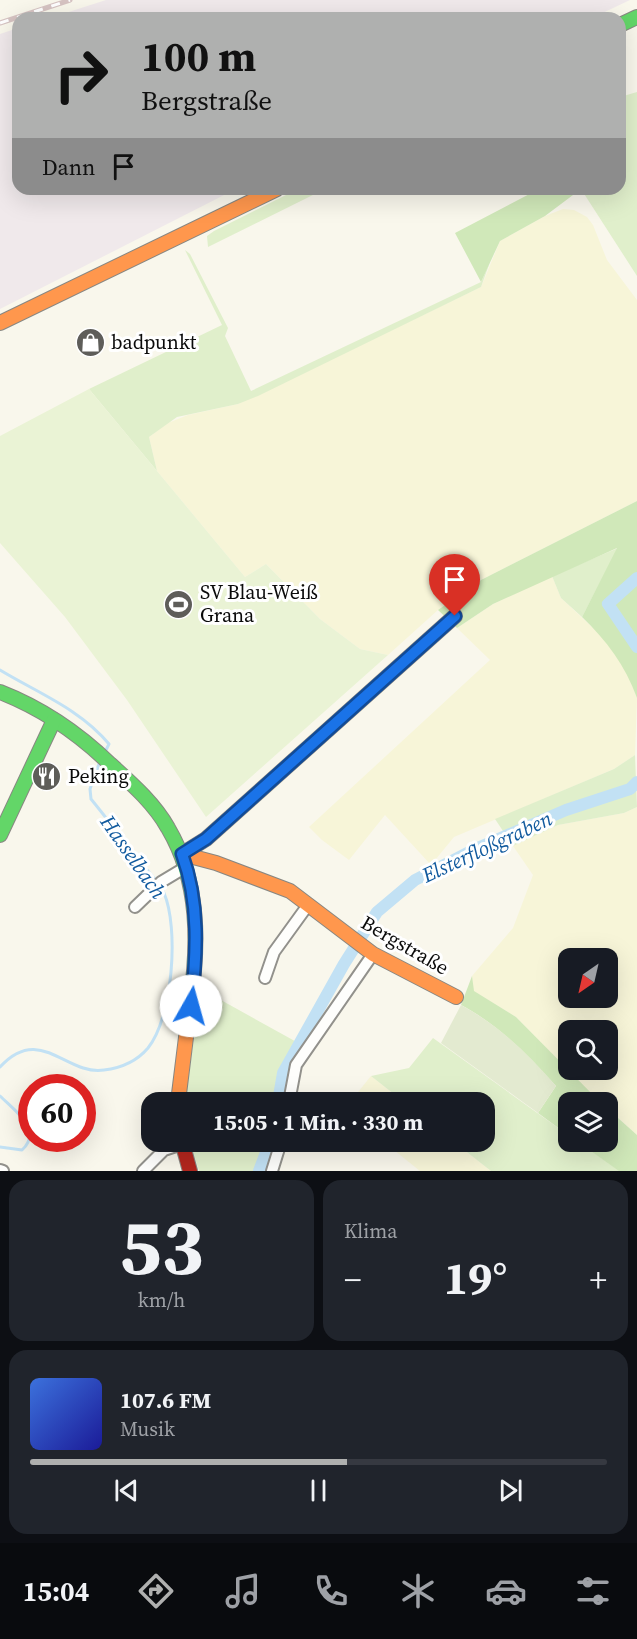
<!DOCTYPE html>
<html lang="de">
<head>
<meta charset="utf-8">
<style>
  :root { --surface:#171b24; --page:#20242c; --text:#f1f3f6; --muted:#9ea1a6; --line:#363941; --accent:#afb0af }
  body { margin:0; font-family:"Source Serif 4",serif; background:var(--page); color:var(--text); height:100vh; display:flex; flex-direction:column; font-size:22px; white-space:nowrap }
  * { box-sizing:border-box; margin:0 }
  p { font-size:20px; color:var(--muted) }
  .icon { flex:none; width:33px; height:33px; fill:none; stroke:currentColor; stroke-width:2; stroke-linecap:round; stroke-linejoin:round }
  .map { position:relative; height:1171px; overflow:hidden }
  .details { display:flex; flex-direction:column; gap:9px; padding:9px; background:#0d0f14; flex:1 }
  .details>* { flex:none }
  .banner { position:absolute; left:12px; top:12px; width:614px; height:183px; border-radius:18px; box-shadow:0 6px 24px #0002; background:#afb0af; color:#111; overflow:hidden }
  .needle { width:39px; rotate:214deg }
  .tools { position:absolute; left:558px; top:948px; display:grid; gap:12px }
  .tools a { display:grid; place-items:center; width:60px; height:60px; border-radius:12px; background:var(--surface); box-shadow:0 6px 24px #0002; font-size:30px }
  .speed { position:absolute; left:18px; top:1074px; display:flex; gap:12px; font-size:30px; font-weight:700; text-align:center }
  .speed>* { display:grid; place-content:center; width:78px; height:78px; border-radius:50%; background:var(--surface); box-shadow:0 6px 24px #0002; line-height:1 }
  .speed .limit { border:9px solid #d22; background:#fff; color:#111 }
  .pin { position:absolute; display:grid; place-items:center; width:51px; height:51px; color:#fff; margin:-62px -26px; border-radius:50% 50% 50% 0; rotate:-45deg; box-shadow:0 0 6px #0007 }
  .pin .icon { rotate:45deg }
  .me { position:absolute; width:66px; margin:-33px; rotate:7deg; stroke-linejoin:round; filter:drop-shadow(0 0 4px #0008) }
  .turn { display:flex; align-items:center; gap:21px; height:126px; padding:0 30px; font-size:27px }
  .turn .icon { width:78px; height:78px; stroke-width:2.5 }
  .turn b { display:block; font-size:42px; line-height:51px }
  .then { display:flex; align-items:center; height:57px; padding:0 30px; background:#0003; gap:12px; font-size:22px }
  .big { font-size:45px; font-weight:700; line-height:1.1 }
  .details .tile { flex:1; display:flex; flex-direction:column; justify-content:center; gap:9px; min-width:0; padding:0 21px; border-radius:18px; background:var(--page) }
  .details .dial { align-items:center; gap:0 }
  .dial b { font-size:78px; line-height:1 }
  .song { display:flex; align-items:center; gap:18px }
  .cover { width:72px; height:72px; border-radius:9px; background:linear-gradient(135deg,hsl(220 70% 55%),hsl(240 70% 35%)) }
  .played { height:6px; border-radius:3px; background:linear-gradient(90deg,var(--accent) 55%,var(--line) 55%) }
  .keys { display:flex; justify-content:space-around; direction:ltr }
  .heat { display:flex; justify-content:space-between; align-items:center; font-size:33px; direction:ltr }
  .details .tiles { flex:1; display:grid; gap:9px; grid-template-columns:1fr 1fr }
  .tile:last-child { grid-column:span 2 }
  .trip { position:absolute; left:141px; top:1092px; width:354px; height:60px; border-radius:18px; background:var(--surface); box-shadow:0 6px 24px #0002; font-weight:700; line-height:60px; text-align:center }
  .menu { display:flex; height:96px; justify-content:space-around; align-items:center; background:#090b0e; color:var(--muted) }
  .menu .icon { width:42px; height:42px }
  .menu .selected { color:var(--accent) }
  .menu b { font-size:27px; color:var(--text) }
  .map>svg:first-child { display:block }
  .industrial { fill:#f0e9eb }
  .farmland { fill:#f7f5d8; fill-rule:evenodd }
  .green { fill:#e0efcb }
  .forest { fill:#d0e8b9 }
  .cemetery { fill:#e3ead0 }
  .pitch { fill:#eaf3d5 }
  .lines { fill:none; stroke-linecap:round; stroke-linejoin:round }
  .stream { stroke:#c2e1f4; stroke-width:3 }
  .canal { stroke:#c2e1f4; stroke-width:12 }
  .street-casing { stroke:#92918c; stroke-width:14 }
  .fast-casing { stroke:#888782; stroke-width:16 }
  .slow-casing { stroke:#888782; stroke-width:16 }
  .jam-casing { stroke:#888782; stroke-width:16 }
  .street { stroke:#fefefc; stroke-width:10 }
  .fast { stroke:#63d668; stroke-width:14 }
  .slow { stroke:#ff974d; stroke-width:14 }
  .jam { stroke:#b3261e; stroke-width:14 }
  .rail-casing { stroke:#d6c3c2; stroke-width:5 }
  .rail { stroke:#fff; stroke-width:3; stroke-dasharray:9; stroke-linecap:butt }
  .route-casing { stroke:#114b97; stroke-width:15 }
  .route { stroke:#1a73e8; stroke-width:10 }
  .labels { text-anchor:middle; stroke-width:6; stroke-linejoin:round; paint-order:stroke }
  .poi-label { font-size:20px; fill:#0a0a0a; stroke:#fff; text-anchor:start }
  .street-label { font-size:20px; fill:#0a0a0a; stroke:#fff }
  .water-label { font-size:21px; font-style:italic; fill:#115a9e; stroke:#fff }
</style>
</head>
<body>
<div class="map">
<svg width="637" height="1171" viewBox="0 0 637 1171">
  <rect width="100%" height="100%" fill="#f9f7ec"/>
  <g class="industrial">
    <path d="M106,0H630L592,18H50Z"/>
    <path d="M18,28V189H236L0,309V34Z"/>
  </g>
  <g class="farmland">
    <path d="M563,209L574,210L587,217L593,225L607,260L637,300V501L481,580L438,610L388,655L360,649L320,619L266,564L245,577L157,471L149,437L168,423L188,415L238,404L481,287L500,241L545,216Z"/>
    <path d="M552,576L561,598L607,641L629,675L637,698L635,755L614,769L454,837L431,865L385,815L349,860L322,840L309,827L490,660L457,628L493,604Z"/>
    <path d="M637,807V1135L608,1109V1102H600L594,1097L516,1017L473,991L472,976L513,928L533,875L513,846L558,825L624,813ZM568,958H608V998H568ZM568,1030H608V1070H568Z"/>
    <path d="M371,1076L404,1102H350Z"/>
    <path d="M388,1142H454L491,1171H420L394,1150Z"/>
  </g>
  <g class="green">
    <path d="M637,92V276L581,189H620V97Z"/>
    <path d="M298,189H325L208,247L207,236L214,231Z"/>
    <path d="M185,250L190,254L228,328L225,336L251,391L481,282L490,262L481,287L258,396L238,404L177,417L149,437L157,471L89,389L222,325Z"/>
    <path d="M618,548L582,617L561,598L552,576Z"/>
    <path d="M635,755L637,807L624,813L558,825L513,846L495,819L614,769Z"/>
    <path d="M201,989L302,1045L288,1070L281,1102H185Z"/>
    <path d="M433,1038L568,1135V1142H578L620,1171H491L454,1142H484V1102H404L371,1076L409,1068Z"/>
    <path d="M190,1142H274L266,1171H199Z"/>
  </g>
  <g class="forest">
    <path d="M539,189H581L545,216L500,241L481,282L455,233Z"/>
    <path d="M637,501V698C625,665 607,641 582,617L617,548L493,604L457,628L438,610L481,580Z"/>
    <path d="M472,976L474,991L516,1017L600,1102H568V1135L538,1113L556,1086C527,1054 500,1026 461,1005Z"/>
    <path d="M608,1109L637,1135V1171H619L578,1142H608Z"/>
  </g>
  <path class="cemetery" d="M461,1005C500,1026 528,1054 556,1086L538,1113L441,1043Z"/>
  <path class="pitch" d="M89,389L245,577L266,564L320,619L360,649L388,655L206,817L127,700L65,617L0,543V436Z"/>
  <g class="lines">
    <g class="stream">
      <path d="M0,670C38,693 80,709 109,744L106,750"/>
      <path d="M0,1067C40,1023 66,1076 104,1070C121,1068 137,1061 148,1048C173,1017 179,928 164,893C159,882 149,873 142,864C125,842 108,820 91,799L90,789L99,764"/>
      <path d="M0,1096C13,1109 44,1130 22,1150L0,1147"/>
    </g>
    <g class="canal">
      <path d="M637,578L608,604L637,647"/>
      <path d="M278,1102L283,1073L344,964L377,912L415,880L473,850L566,810L630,789L637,782"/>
      <path d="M259,1171L270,1142"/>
    </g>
    <defs>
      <g id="street">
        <path d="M135,907L161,882L186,867"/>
        <path d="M265,978L274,952L308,905"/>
        <path d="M289,1102L296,1065L373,954"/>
        <path d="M0,1170L3,1171"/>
        <path d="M143,1171L164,1150L182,1144"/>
        <path d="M272,1171L281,1142"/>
      </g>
      <g id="fast">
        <path d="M620,25L637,17"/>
        <path d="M0,692C41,708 78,733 110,764C131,783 154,803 168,828C200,882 199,945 190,1005"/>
        <path d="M0,835L54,720"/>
      </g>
      <g id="slow">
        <path d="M0,323L277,189"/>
        <path d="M182,854L206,839L455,616"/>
        <path d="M182,854L216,863L290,891L373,954L456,997"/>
        <path d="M178,1102L190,1005"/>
      </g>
      <path id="jam" d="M182,1142L190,1171"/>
    </defs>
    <use href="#street" class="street-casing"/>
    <use href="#fast" class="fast-casing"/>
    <use href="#slow" class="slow-casing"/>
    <use href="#jam" class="jam-casing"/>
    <use href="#street" class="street"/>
    <use href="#fast" class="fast"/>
    <use href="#slow" class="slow"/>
    <use href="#jam" class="jam"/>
    <defs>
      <path id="rail" d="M0,23L70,0"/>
    </defs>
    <use href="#rail" class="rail-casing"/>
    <use href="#rail" class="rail"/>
  </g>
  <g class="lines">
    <defs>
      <path id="route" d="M191,1006C197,954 200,903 182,854L206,839L455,616"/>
    </defs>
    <use href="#route" class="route-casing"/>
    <use href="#route" class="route"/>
  </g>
  <defs>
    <symbol id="shop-disc" viewBox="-11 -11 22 22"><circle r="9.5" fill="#5e5d59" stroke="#fff"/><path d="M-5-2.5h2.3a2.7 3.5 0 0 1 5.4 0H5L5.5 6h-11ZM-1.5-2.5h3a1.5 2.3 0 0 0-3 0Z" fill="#fff"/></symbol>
    <symbol id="stadium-disc" viewBox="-11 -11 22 22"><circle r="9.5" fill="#5e5d59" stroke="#fff"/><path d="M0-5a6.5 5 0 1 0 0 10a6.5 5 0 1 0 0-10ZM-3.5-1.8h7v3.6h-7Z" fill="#fff"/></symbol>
    <symbol id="restaurant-disc" viewBox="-11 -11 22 22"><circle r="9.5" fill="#5e5d59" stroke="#fff"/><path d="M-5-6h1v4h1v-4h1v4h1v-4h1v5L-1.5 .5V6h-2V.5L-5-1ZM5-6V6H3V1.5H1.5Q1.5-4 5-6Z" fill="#fff"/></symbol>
  </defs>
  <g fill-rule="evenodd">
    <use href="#shop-disc" x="74" y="326" width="33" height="33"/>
    <use href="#stadium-disc" x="162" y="588" width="33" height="33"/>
    <use href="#restaurant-disc" x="30" y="760" width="33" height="33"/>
  </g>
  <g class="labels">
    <g class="poi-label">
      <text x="111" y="349">badpunkt</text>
      <text x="200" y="599">SV Blau-Weiß<tspan x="200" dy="23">Grana</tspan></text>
      <text x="68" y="783">Peking</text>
    </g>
    <g class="street-label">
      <text transform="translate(405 945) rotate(30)" y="7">Bergstraße</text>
    </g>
    <g class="water-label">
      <text transform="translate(487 847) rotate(-25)" y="7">Elsterfloßgraben</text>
      <text transform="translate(133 857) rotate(55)" y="7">Hasselbach</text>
    </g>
  </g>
</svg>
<div class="tools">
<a><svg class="needle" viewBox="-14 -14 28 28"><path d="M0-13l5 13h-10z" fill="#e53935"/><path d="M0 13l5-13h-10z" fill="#9ea1a6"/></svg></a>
<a><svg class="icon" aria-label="search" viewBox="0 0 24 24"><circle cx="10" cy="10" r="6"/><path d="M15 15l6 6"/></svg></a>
<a><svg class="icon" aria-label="layers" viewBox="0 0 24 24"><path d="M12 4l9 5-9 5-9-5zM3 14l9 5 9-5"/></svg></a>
</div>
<div class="speed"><div class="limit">60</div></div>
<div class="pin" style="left:455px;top:616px;background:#d93025"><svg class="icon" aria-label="arrive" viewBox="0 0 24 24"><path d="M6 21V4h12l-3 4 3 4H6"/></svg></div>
<svg class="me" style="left:191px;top:1006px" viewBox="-20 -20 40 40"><circle r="19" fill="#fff"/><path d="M0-13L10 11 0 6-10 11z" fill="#1a73e8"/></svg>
<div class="trip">15:05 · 1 Min. · 330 m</div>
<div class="banner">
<div class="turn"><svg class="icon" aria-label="right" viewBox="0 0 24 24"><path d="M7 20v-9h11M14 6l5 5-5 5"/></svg><div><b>100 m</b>Bergstraße</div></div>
<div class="then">Dann<svg class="icon" aria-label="arrive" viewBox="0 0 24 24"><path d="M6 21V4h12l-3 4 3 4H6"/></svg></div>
</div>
</div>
<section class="details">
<div class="tiles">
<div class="tile dial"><b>53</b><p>km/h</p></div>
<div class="tile"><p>Klima</p>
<div class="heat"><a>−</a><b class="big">19°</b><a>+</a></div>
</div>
<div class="tile">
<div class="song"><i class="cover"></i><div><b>107.6 FM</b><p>Musik</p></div></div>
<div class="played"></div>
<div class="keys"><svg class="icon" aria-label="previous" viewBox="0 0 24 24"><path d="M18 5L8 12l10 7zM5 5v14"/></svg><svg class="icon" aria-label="pause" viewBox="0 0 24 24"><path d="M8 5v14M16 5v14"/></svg><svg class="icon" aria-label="next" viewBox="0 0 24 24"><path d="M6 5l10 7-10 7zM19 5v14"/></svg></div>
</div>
</div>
</section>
<nav class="menu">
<b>15:04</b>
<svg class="icon selected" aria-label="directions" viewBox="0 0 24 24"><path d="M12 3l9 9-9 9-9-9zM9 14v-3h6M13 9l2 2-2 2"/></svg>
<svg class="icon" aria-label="music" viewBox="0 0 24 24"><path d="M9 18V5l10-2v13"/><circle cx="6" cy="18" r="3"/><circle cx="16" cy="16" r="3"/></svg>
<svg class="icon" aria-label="phone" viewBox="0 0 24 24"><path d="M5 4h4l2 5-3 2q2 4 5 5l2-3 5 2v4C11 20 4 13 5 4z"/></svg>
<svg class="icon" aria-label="climate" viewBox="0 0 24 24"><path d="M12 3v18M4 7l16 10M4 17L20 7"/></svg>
<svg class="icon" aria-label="car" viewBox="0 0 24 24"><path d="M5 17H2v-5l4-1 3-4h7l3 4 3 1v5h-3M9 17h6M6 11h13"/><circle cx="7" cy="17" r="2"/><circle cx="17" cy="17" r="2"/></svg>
<svg class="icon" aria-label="filters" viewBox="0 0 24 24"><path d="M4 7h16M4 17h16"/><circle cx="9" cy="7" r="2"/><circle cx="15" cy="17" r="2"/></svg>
</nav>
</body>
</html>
